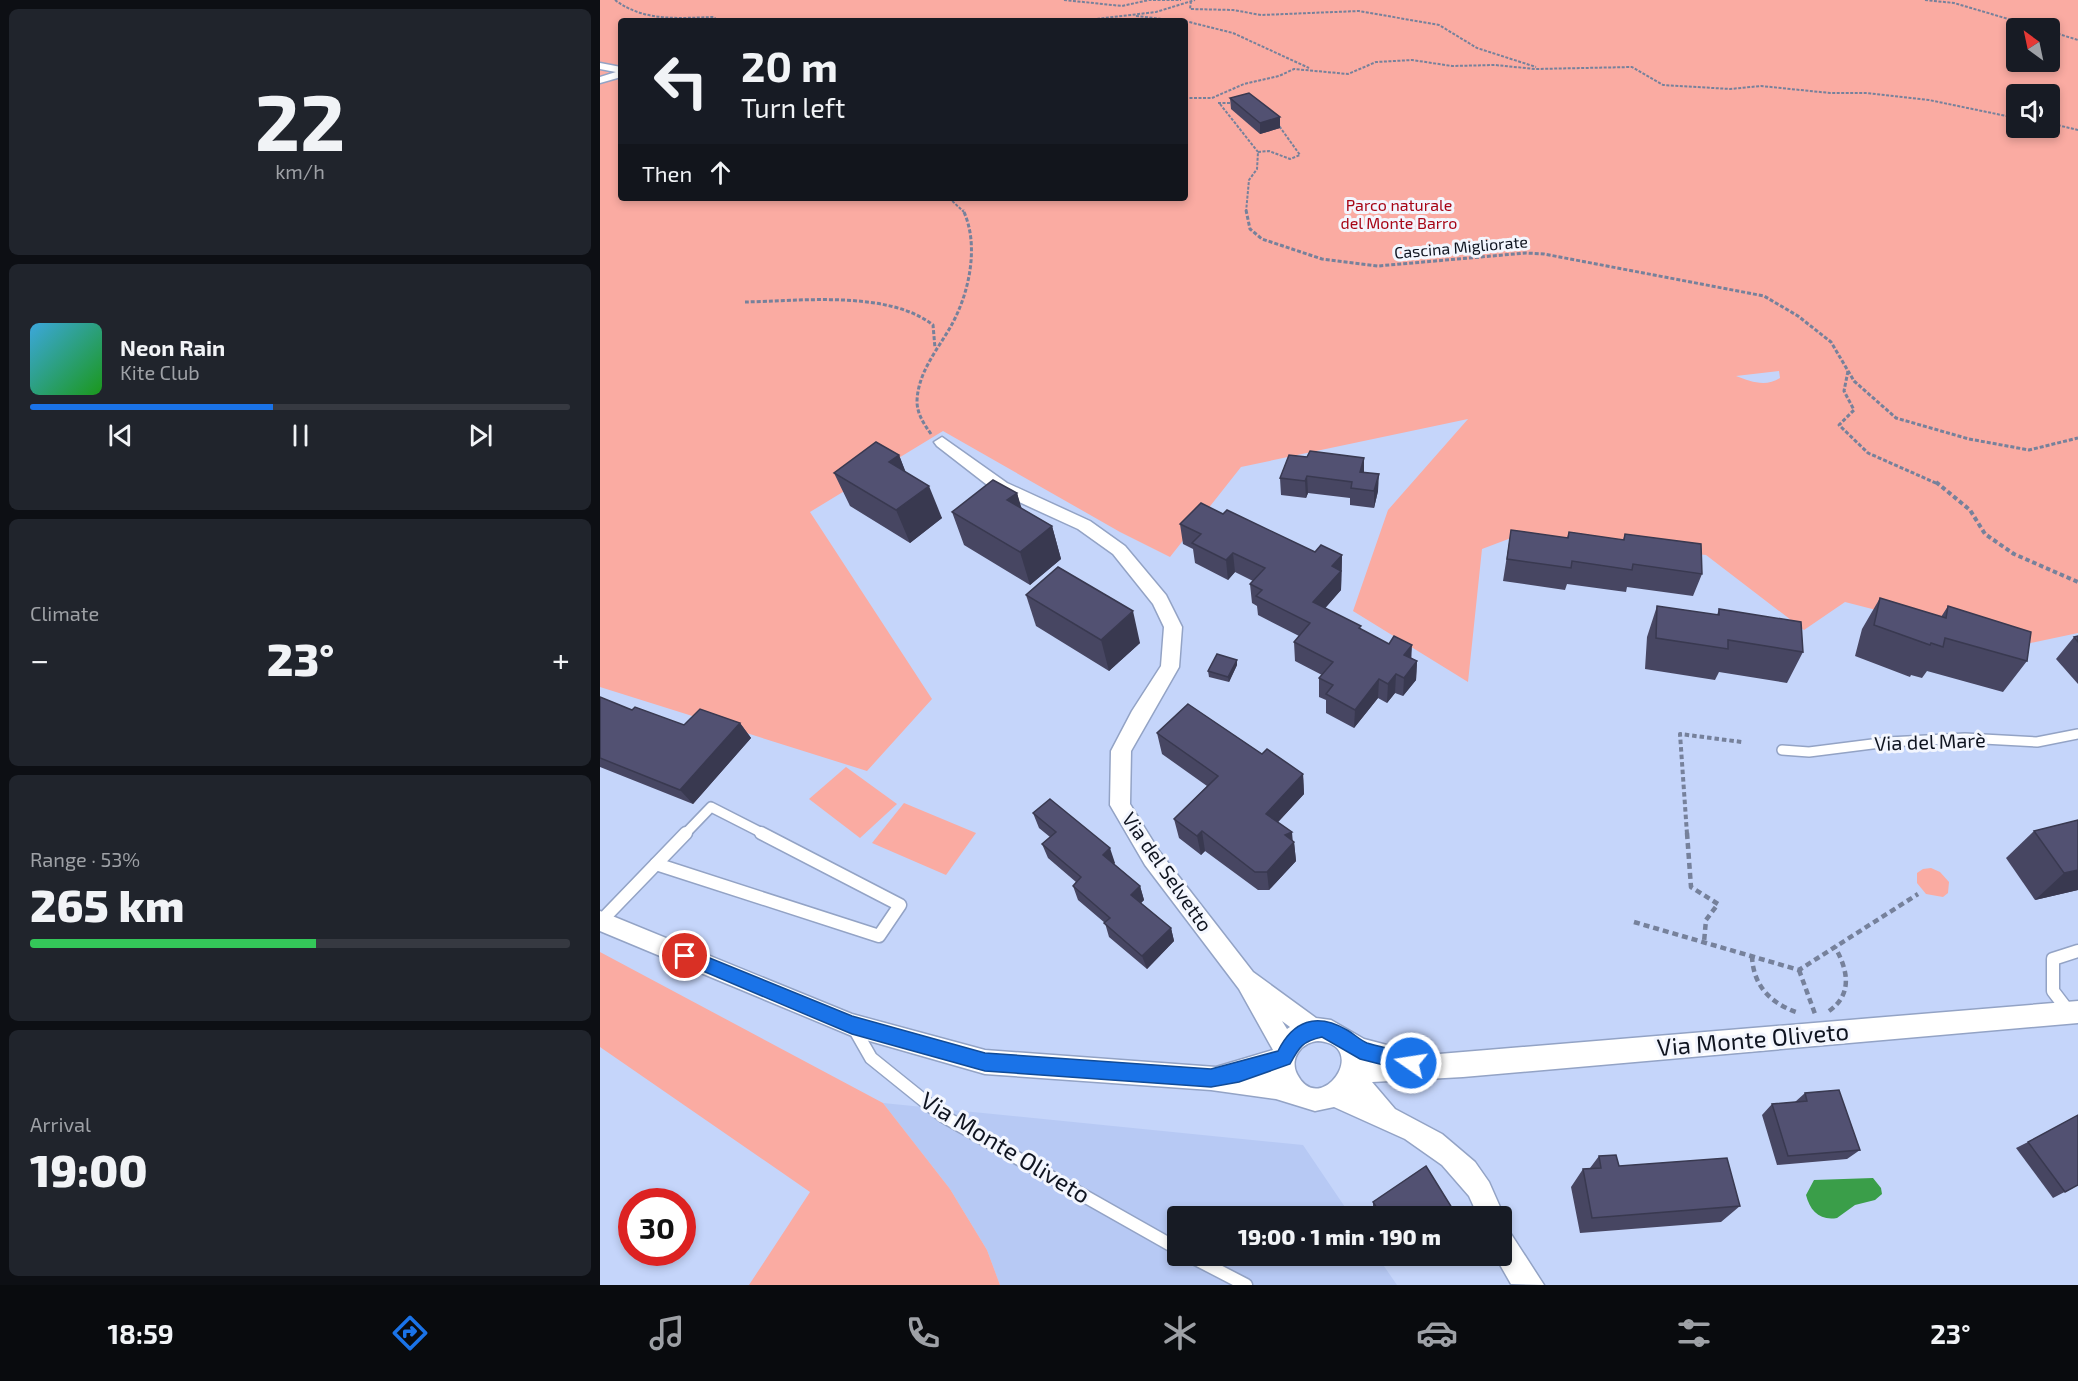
<!DOCTYPE html>
<html lang="en">
<head>
<meta charset="utf-8">
<style>
  :root { --surface:#171b24; --page:#20242c; --text:#f1f3f6; --muted:#9ea1a6; --line:#363941; --accent:#1a73e8 }
  body { margin:0; font-family:"Exo 2",sans-serif; background:var(--page); color:var(--text); height:100vh; display:flex; flex-direction:column; font-size:22px; white-space:nowrap }
  * { box-sizing:border-box; margin:0 }
  p { font-size:20px; color:var(--muted) }
  .icon { flex:none; width:33px; height:33px; fill:none; stroke:currentColor; stroke-width:2; stroke-linecap:round; stroke-linejoin:round }
  .map { position:relative; flex:1; overflow:hidden }
  .sheet { display:flex; flex-direction:column; gap:9px; padding:9px; background:#0d0f14; width:600px }
  .sheet>* { flex:none }
  .guide { position:absolute; left:18px; top:18px; width:570px; height:183px; border-radius:6px; box-shadow:0 3px 9px #0003; background:#171b24; color:var(--text); overflow:hidden }
  .needle { width:39px; rotate:327deg }
  .controls { position:absolute; left:1406px; top:18px; display:grid; gap:12px }
  .controls a { display:grid; place-items:center; width:54px; height:54px; border-radius:6px; background:var(--surface); box-shadow:0 3px 9px #0003; font-size:30px }
  .speed { position:absolute; left:18px; top:1188px; display:flex; gap:12px; font-size:30px; font-weight:700; text-align:center }
  .speed>* { display:grid; place-content:center; width:78px; height:78px; border-radius:50%; background:var(--surface); box-shadow:0 3px 9px #0003; line-height:1 }
  .speed .limit { border:9px solid #d22; background:#fff; color:#111 }
  .pin { position:absolute; display:grid; place-items:center; width:51px; height:51px; color:#fff; margin:-26px; border:3px solid #fff; border-radius:50%; box-shadow:0 2px 6px #0007 }
  .me { position:absolute; width:66px; margin:-33px; rotate:283deg; stroke-linejoin:round; filter:drop-shadow(0 0 4px #0008) }
  .turn { display:flex; align-items:center; gap:21px; height:126px; padding:0 24px; font-size:27px }
  .turn .icon { width:78px; height:78px; stroke-width:2.5 }
  .turn b { display:block; font-size:42px; line-height:51px }
  .then { display:flex; align-items:center; height:57px; padding:0 24px; background:#0003; gap:12px; font-size:22px }
  .big { font-size:45px; font-weight:800; line-height:1.1 }
  .sheet .card { flex:1; display:flex; flex-direction:column; justify-content:center; gap:9px; min-width:0; padding:0 21px; border-radius:9px; background:var(--page) }
  .sheet .dial { align-items:center; gap:0 }
  .dial b { font-size:78px; line-height:1 }
  .song { display:flex; align-items:center; gap:18px }
  .cover { width:72px; height:72px; border-radius:9px; background:linear-gradient(135deg,hsl(200 70% 55%),hsl(120 70% 35%)) }
  .played { height:6px; border-radius:3px; background:linear-gradient(90deg,var(--accent) 45%,var(--line) 45%) }
  .keys { display:flex; justify-content:space-around; direction:ltr }
  .heat { display:flex; justify-content:space-between; align-items:center; font-size:33px; direction:ltr }
  .charge { height:9px; border-radius:4px; background:linear-gradient(90deg,#34c759 53%,var(--line) 0) }
  .trip { position:absolute; left:567px; top:1206px; width:345px; height:60px; border-radius:6px; background:var(--surface); box-shadow:0 3px 9px #0003; font-weight:800; line-height:60px; text-align:center }
  .tab-bar { display:flex; height:96px; justify-content:space-around; align-items:center; background:#090b0e; color:var(--muted) }
  .tab-bar .icon { width:42px; height:42px }
  .tab-bar .active { color:var(--accent) }
  .tab-bar b { font-size:27px; color:var(--text) }
  main { display:flex; flex:1; min-height:0 }
  .map>svg:first-child { display:block }
  .built { fill:#b7c9f4 }
  .green { fill:#faaba2; fill-rule:evenodd }
  .water { fill:#3a9e49 }
  .lines { fill:none; stroke-linecap:round; stroke-linejoin:round }
  .lane-far1-casing { stroke:#93a3c5; stroke-width:12 }
  .lane-casing { stroke:#93a3c5; stroke-width:15 }
  .street-casing { stroke:#93a3c5; stroke-width:3 }
  .path-far3 { stroke:#76819b; stroke-width:2; stroke-dasharray:3 1.5; stroke-linecap:butt }
  .path-far2 { stroke:#76819b; stroke-width:3; stroke-dasharray:4 2; stroke-linecap:butt }
  .path-far1 { stroke:#76819b; stroke-width:4; stroke-dasharray:4.5 3; stroke-linecap:butt }
  .path { stroke:#76819b; stroke-width:4.5; stroke-dasharray:6 4; stroke-linecap:butt }
  .lane-far1 { stroke:#fff; stroke-width:9 }
  .lane { stroke:#fff; stroke-width:12 }
  .street { fill:#fff; fill-rule:evenodd }
  .wall { fill:#474662 }
  .shaded-wall { fill:#393950 }
  .building { fill:#525172; stroke:#393950; stroke-width:1.5 }
  .route { fill:#1a73e8; stroke:#114b97; stroke-width:1.5 }
  .labels { text-anchor:middle; stroke-width:6; stroke-linejoin:round; paint-order:stroke }
  .far-park-label { font-size:16px; fill:#a70616; stroke:#f3f6fe }
  .far-street-label { font-size:16px; fill:#101521; stroke:#f3f6fe }
  .street-label { font-size:20px; fill:#101521; stroke:#f3f6fe }
  .near-street-label { font-size:24px; fill:#101521; stroke:#f3f6fe }
</style>
</head>
<body>
<main>
<section class="sheet">
<div class="card dial"><b>22</b><p>km/h</p></div>
<div class="card">
<div class="song"><i class="cover"></i><div><b>Neon Rain</b><p>Kite Club</p></div></div>
<div class="played"></div>
<div class="keys"><svg class="icon" aria-label="previous" viewBox="0 0 24 24"><path d="M18 5L8 12l10 7zM5 5v14"/></svg><svg class="icon" aria-label="pause" viewBox="0 0 24 24"><path d="M8 5v14M16 5v14"/></svg><svg class="icon" aria-label="next" viewBox="0 0 24 24"><path d="M6 5l10 7-10 7zM19 5v14"/></svg></div>
</div>
<div class="card"><p>Climate</p>
<div class="heat"><a>−</a><b class="big">23°</b><a>+</a></div>
</div>
<div class="card"><p>Range · 53%</p><b class="big">265 km</b><div class="charge"></div></div>
<div class="card"><p>Arrival</p><b class="big">19:00</b></div>
</section>
<div class="map">
<svg width="1478" height="1285" viewBox="0 0 1478 1285">
  <rect width="100%" height="100%" fill="#c5d5fa"/>
  <path class="built" d="M283,1103L703,1145L751,1216H578V1256H777L797,1285H400L387,1250L350,1189Z"/>
  <g class="green">
    <path d="M0,0H1478V633L1416,646L1245,602L1204,630L1106,555L919,535L882,549L868,682L753,611L788,510L868,419L641,467L570,557L520,532L343,431L210,512L332,699L267,771L0,687ZM21,21H585V198H21ZM1416,28H1449V62H1416ZM1416,94H1449V128H1416ZM1179,371L1180,378C1166,387 1151,382 1136,376Z"/>
    <path d="M246,767L297,804L260,838L209,799Z"/>
    <path d="M304,803L376,833L346,875L272,843Z"/>
    <path d="M1331,868L1340,872L1349,882L1348,893L1343,897L1326,894L1317,883V873L1323,869Z"/>
    <path d="M0,952L283,1103L350,1189L387,1250L400,1285H149L210,1192L0,1047Z"/>
  </g>
  <path class="water" d="M1273,1178L1281,1188L1282,1194L1275,1200L1255,1205L1237,1218C1220,1221 1210,1211 1206,1195L1214,1180Z"/>
  <g class="lines">
    <defs>
      <g id="lane-far1">
        <path d="M1182,750L1209,752L1288,742L1365,738L1437,742L1478,734"/>
        <path d="M85,834L111,807L164,834"/>
      </g>
      <g id="lane">
        <path d="M56,864L279,936L300,905L161,833"/>
        <path d="M1,921L86,833"/>
        <path d="M1469,1012L1453,991V959L1478,951"/>
        <path d="M255,1030L271,1058L343,1116L578,1249"/>
        <path d="M590,1256L646,1285"/>
      </g>
      <g id="street">
        <path d="M0,63L21,67V77L0,83V77L16,72L0,69Z"/>
        <path d="M342,437L407,483L490,521L525,546L566,595L582,627L579,667L531,751L530,804L559,851L653,972L716,1018L731,1020L764,1039L806,1050L815,1056L1478,1001V1023L863,1077L772,1082L795,1109L842,1134L875,1162L889,1182L904,1216L902,1221V1216H878L869,1196L842,1165L805,1139L734,1107L715,1111L676,1099L611,1090L385,1074L252,1036L0,931V911L252,1014L385,1050L616,1067L673,1050L639,989L545,865L510,805L511,751L532,711L561,666L564,627L553,604L513,554L478,529L395,491L337,446L334,442ZM682,1021L690,1027L687,1029ZM718,1041C772,1045 720,1119 697,1074C689,1058 702,1042 718,1041Z"/>
        <path d="M902,1230L911,1234L944,1285L911,1284L895,1256H902Z"/>
      </g>
    </defs>
    <use href="#lane-far1" class="lane-far1-casing"/>
    <use href="#lane" class="lane-casing"/>
    <use href="#street" class="street-casing"/>
    <g class="path-far3">
      <path d="M15,0C44,22 79,18 114,17L117,21"/>
      <path d="M464,0L522,6L549,0H581"/>
      <path d="M1325,0L1354,3L1439,28"/>
      <path d="M591,1L590,9L633,10L661,15L759,11L839,25L877,48L936,67"/>
      <path d="M536,16L580,21"/>
      <path d="M479,21L556,12L595,0"/>
      <path d="M585,21L633,33L709,68"/>
      <path d="M1449,31L1478,40"/>
      <path d="M585,98H612L644,84L679,76L694,69L748,74L776,62L812,60L852,66L895,65L935,69L1032,67L1063,85L1130,89L1161,86L1230,93H1267L1329,100L1416,118"/>
      <path d="M618,103H634"/>
      <path d="M620,104L658,152"/>
      <path d="M1449,123L1478,130"/>
      <path d="M658,152L669,151L690,159L700,155L677,123"/>
      <path d="M349,198L364,212"/>
      <path d="M646,212L649,180L657,169L658,152"/>
    </g>
    <g class="path-far2">
      <path d="M646,210L650,229L662,239L722,259L778,266L926,253L944,254L1164,296L1198,316L1231,342L1254,381L1296,418L1369,439L1429,450L1478,438"/>
      <path d="M145,302C200,301 288,290 333,325L335,348"/>
      <path d="M1248,371L1244,391L1254,410L1239,425L1268,453L1338,484"/>
      <path d="M331,434C324,424 317,414 317,401C318,372 338,349 351,326C369,294 380,245 363,210"/>
    </g>
    <g class="path-far1">
      <path d="M1336,482L1370,510L1385,534L1414,554L1478,582"/>
      <path d="M1087,834L1080,734L1142,742"/>
    </g>
    <g class="path">
      <path d="M1087,833L1091,887L1118,904L1106,920L1104,942"/>
      <path d="M1034,922L1199,970L1318,894"/>
      <path d="M1152,956C1153,986 1171,1004 1199,1013"/>
      <path d="M1199,970L1215,1014"/>
      <path d="M1229,1011C1253,994 1248,970 1235,947"/>
    </g>
    <use href="#lane-far1" class="lane-far1"/>
    <use href="#lane" class="lane"/>
    <use href="#street" class="street"/>
  </g>
  <g class="wall">
    <path d="M630,98L680,117V128L660,134L631,109Z"/>
    <path d="M299,455L305,471L342,518L310,543L250,506L234,473Z"/>
    <path d="M689,455L764,472L778,491L774,508L750,505V498L708,493L706,498L681,495L680,478Z"/>
    <path d="M417,493L421,509L452,526L461,559L430,585L364,545L352,512Z"/>
    <path d="M623,514L715,552L742,555L741,590L725,608L761,630L817,661L816,680L803,696L795,693L787,703L778,698L754,728L726,713V700L719,697V678L722,675L695,661L694,642L699,636L658,615L657,606L652,603L650,584L653,581L635,572L628,580L595,563L593,549L583,544L580,524Z"/>
    <path d="M911,530L967,538L969,532L1023,540L1025,534L1102,574L1093,596L1027,587L1026,592L967,584L965,590L903,581Z"/>
    <path d="M426,595L540,643L509,671L436,626Z"/>
    <path d="M1280,598L1341,617L1348,606L1427,661L1403,692L1327,671L1322,678L1311,675L1310,677L1255,656L1262,629Z"/>
    <path d="M1057,606L1117,615L1119,609L1203,652L1187,683L1119,672L1115,680L1045,669L1047,637Z"/>
    <path d="M1478,636V684L1456,659L1474,637Z"/>
    <path d="M637,665L629,682L609,677L608,671Z"/>
    <path d="M0,697L32,710L84,725L140,723L151,738L93,804L0,767Z"/>
    <path d="M557,733L662,754L703,774L704,794L678,822L694,842L696,861L669,890H658L605,851L601,855L579,838L574,819L607,786L562,754Z"/>
    <path d="M433,813L515,863L514,864L540,886L544,900L541,903L571,928L574,941L547,969L509,937L505,923L478,900L473,886L476,882L448,858L442,844L450,837L439,828Z"/>
    <path d="M1434,831L1478,890L1435,900L1406,858Z"/>
    <path d="M1205,1093L1260,1150L1247,1159L1177,1165L1162,1115L1172,1104L1195,1102Z"/>
    <path d="M1428,1142L1478,1185L1453,1198L1416,1148Z"/>
    <path d="M999,1156L1019,1166L1140,1206L1121,1222L980,1233L971,1187L983,1169L990,1168Z"/>
    <path d="M773,1202L857,1216H778L773,1207Z"/>
    <path d="M800,1256H812L803,1262Z"/>
  </g>
  <g class="shaded-wall">
    <path d="M680,117V128L660,134V123Z"/>
    <path d="M299,455L312,488L289,462Z"/>
    <path d="M764,458V475L760,472Z"/>
    <path d="M779,474L778,491L774,508V491Z"/>
    <path d="M707,476L708,493L706,498L705,481Z"/>
    <path d="M329,486L342,518L310,543L296,510Z"/>
    <path d="M417,493L427,526L407,500Z"/>
    <path d="M452,526L461,559L430,585L420,552Z"/>
    <path d="M633,553L635,572L628,580L626,560Z"/>
    <path d="M742,555L741,590L714,621L713,602L732,566Z"/>
    <path d="M533,611L540,643L509,671L501,640Z"/>
    <path d="M812,645L811,664L804,655Z"/>
    <path d="M637,660V665L629,682L628,677Z"/>
    <path d="M817,661L816,680L803,696L804,678Z"/>
    <path d="M796,674L795,693L787,703L788,684Z"/>
    <path d="M779,679L778,698L754,728L755,710Z"/>
    <path d="M140,723L151,738L93,804L80,790Z"/>
    <path d="M703,774L704,794L668,833L666,814Z"/>
    <path d="M602,831L605,851L601,855L597,836Z"/>
    <path d="M692,832L693,844L694,842L696,861L669,890L667,872L685,835Z"/>
    <path d="M510,848L515,863L508,870L503,855Z"/>
    <path d="M1478,870V890L1435,900L1464,873Z"/>
    <path d="M540,886L544,900L536,908L531,895Z"/>
    <path d="M571,928L574,941L547,969L542,956Z"/>
    <path d="M806,1256H812L803,1262L804,1257Z"/>
  </g>
  <g class="building">
    <path d="M649,93L680,117L660,123L630,98Z"/>
    <path d="M276,442L299,455L289,462L329,486L296,510L234,473Z"/>
    <path d="M710,451L764,458L760,472L779,474L774,491L751,488L752,482L707,476L705,481L680,478L689,455L707,457Z"/>
    <path d="M393,480L417,493L407,500L452,526L420,552L352,512Z"/>
    <path d="M601,503L623,514L627,510L715,552L721,545L742,555L732,566L741,571L713,602L761,626L759,628L789,644L794,636L812,645L804,655L817,661L804,678L796,674L788,684L779,679L755,710L726,694L733,685L719,678L733,662L694,642L710,623L656,596L662,590L650,584L665,568L633,553L626,560L592,543L601,534L580,524Z"/>
    <path d="M911,530L968,538L969,532L1024,540L1025,534L1101,544L1102,574L1033,564L1032,570L972,561L971,568L907,559Z"/>
    <path d="M458,567L533,611L501,640L426,595Z"/>
    <path d="M1280,598L1346,618L1348,606L1431,632L1427,661L1345,638L1343,647L1331,643L1330,645L1274,625Z"/>
    <path d="M1057,606L1119,615V609L1201,622L1203,652L1128,640V649L1056,638Z"/>
    <path d="M1478,636V642L1474,637Z"/>
    <path d="M617,654L637,660L628,677L608,671Z"/>
    <path d="M0,697L32,710L35,707L84,725L100,709L140,723L80,790L0,758Z"/>
    <path d="M588,704L662,754L667,749L703,774L666,814L692,832L685,835L694,842L667,872H655L602,831L597,836L574,819L618,776L557,733Z"/>
    <path d="M450,799L510,848L503,855L540,886L531,895L571,928L542,956L504,923L510,918L473,886L481,877L442,844L456,832L433,813Z"/>
    <path d="M1478,820V870L1464,873L1434,831Z"/>
    <path d="M1239,1090L1260,1150L1188,1156L1172,1104L1207,1101L1205,1093Z"/>
    <path d="M1478,1115V1185L1465,1192L1428,1142Z"/>
    <path d="M1016,1155L1019,1166L1127,1158L1140,1206L992,1218L983,1169L1001,1168L999,1156Z"/>
    <path d="M826,1166L857,1216H782L773,1202Z"/>
  </g>
  <path class="route" d="M85,948L252,1016L385,1053L611,1069L678,1051C693,1021 716,1012 747,1030C754,1034 760,1040 767,1043C783,1048 801,1050 817,1057L820,1063L817,1069L811,1072L760,1059L722,1037C703,1041 699,1047 690,1064L639,1082L611,1087L385,1071L252,1034L79,961L76,956L79,950Z"/>
  <g class="labels">
    <g class="far-park-label">
      <text x="799" y="211">Parco naturale<tspan x="799" dy="18">del Monte Barro</tspan></text>
    </g>
    <g class="far-street-label">
      <text transform="translate(861 247) rotate(-5)" y="6">Cascina Migliorate</text>
    </g>
    <g class="street-label">
      <text transform="translate(1330 742) rotate(-2)" y="7">Via del Marè</text>
      <text transform="translate(567 872) rotate(55)" y="7">Via del Selvetto</text>
    </g>
    <g class="near-street-label">
      <text transform="translate(1153 1040) rotate(-5)" y="8">Via Monte Oliveto</text>
      <text transform="translate(405 1148) rotate(31)" y="8">Via Monte Oliveto</text>
    </g>
  </g>
</svg>
<div class="controls">
<a><svg class="needle" viewBox="-14 -14 28 28"><path d="M0-13l5 13h-10z" fill="#e53935"/><path d="M0 13l5-13h-10z" fill="#9ea1a6"/></svg></a>
<a><svg class="icon" aria-label="sound" viewBox="0 0 24 24"><path d="M4 9h4l5-4v14l-5-4H4zM17 9q2 3 0 6"/></svg></a>
</div>
<div class="speed"><div class="limit">30</div></div>
<div class="pin" style="left:85px;top:956px;background:#d93025"><svg class="icon" aria-label="arrive" viewBox="0 0 24 24"><path d="M6 21V4h12l-3 4 3 4H6"/></svg></div>
<svg class="me" style="left:811px;top:1063px" viewBox="-20 -20 40 40"><circle r="17" fill="#1a73e8" stroke="#fff" stroke-width="3"/><path d="M0-11L8 9 0 5-8 9z" fill="#fff"/></svg>
<div class="trip">19:00 · 1 min · 190 m</div>
<div class="guide">
<div class="turn"><svg class="icon" aria-label="left" viewBox="0 0 24 24"><path d="M17 20v-9H6M10 6l-5 5 5 5"/></svg><div><b>20 m</b>Turn left</div></div>
<div class="then">Then<svg class="icon" aria-label="ahead" viewBox="0 0 24 24"><path d="M12 20V5M6 11l6-6 6 6"/></svg></div>
</div>
</div>
</main>
<nav class="tab-bar">
<b>18:59</b>
<svg class="icon active" aria-label="directions" viewBox="0 0 24 24"><path d="M12 3l9 9-9 9-9-9zM9 14v-3h6M13 9l2 2-2 2"/></svg>
<svg class="icon" aria-label="music" viewBox="0 0 24 24"><path d="M9 18V5l10-2v13"/><circle cx="6" cy="18" r="3"/><circle cx="16" cy="16" r="3"/></svg>
<svg class="icon" aria-label="phone" viewBox="0 0 24 24"><path d="M5 4h4l2 5-3 2q2 4 5 5l2-3 5 2v4C11 20 4 13 5 4z"/></svg>
<svg class="icon" aria-label="climate" viewBox="0 0 24 24"><path d="M12 3v18M4 7l16 10M4 17L20 7"/></svg>
<svg class="icon" aria-label="car" viewBox="0 0 24 24"><path d="M5 17H2v-5l4-1 3-4h7l3 4 3 1v5h-3M9 17h6M6 11h13"/><circle cx="7" cy="17" r="2"/><circle cx="17" cy="17" r="2"/></svg>
<svg class="icon" aria-label="filters" viewBox="0 0 24 24"><path d="M4 7h16M4 17h16"/><circle cx="9" cy="7" r="2"/><circle cx="15" cy="17" r="2"/></svg>
<b>23°</b>
</nav>
</body>
</html>
